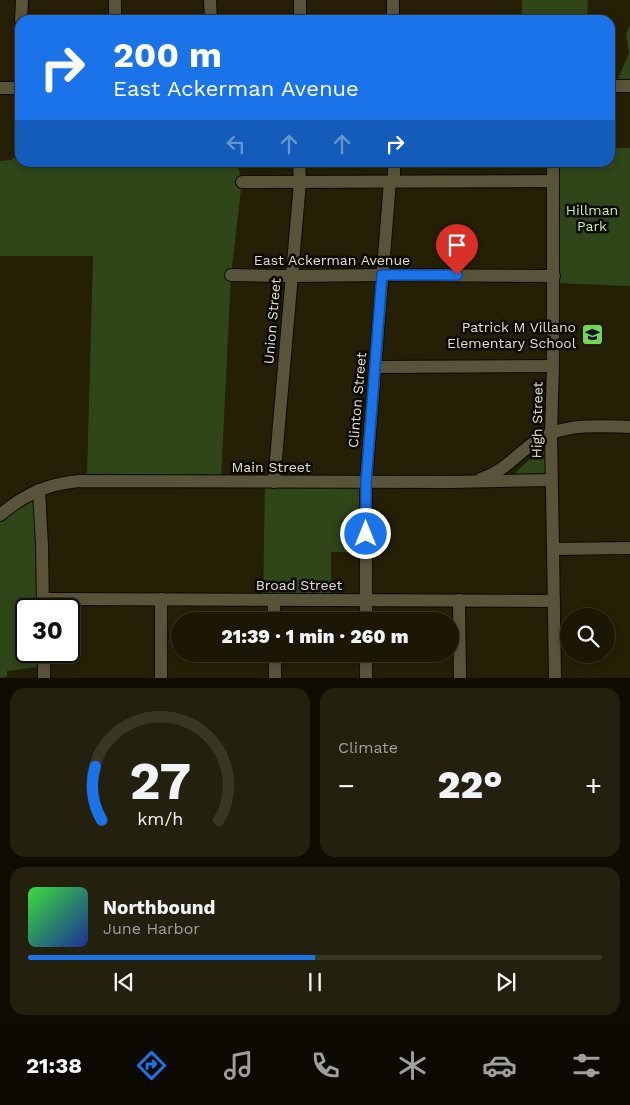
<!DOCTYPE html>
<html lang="en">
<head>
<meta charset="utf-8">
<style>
  :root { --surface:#1b1704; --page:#24200e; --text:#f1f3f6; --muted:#a09f9a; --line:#393626; --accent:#1a73e8 }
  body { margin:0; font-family:"Work Sans",sans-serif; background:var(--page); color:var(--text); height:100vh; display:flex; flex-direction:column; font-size:19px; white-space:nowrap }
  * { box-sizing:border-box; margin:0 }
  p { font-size:16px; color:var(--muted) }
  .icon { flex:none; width:28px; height:28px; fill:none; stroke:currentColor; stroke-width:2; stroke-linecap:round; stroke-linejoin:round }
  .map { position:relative; height:678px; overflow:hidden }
  .sheet { display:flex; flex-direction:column; gap:10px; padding:10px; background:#0f0d02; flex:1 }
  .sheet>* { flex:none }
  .top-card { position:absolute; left:15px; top:15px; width:600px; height:152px; border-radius:15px; box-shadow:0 2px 8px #0003,0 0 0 1px var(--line); background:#1a73e8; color:#fff; overflow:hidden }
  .fabs { position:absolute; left:560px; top:608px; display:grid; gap:10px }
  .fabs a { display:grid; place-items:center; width:55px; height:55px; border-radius:50%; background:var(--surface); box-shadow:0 2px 8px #0003,0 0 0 1px var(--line); font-size:25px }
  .speed { position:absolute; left:15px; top:598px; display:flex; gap:10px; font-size:25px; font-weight:700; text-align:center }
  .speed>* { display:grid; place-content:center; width:65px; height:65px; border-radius:50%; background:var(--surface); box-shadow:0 2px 8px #0003,0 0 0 1px var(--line); line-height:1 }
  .speed .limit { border:2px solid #111; border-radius:8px; background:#fff; color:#111 }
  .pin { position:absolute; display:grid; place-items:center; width:42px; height:42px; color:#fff; margin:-51px -21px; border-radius:50% 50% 50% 0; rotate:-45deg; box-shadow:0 0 5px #0007 }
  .pin .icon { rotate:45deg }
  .me { position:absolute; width:55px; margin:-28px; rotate:0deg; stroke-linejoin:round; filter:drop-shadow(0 0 4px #0008) }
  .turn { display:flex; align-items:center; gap:18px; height:105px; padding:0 15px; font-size:22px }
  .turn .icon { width:65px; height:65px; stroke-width:2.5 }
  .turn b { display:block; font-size:35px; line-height:42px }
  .lanes { display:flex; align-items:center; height:48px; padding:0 15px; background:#0003; justify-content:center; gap:25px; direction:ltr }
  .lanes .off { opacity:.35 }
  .big { font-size:38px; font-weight:800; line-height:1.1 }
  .sheet .tile { flex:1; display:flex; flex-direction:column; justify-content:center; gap:8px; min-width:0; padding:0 18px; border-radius:15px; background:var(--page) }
  .sheet .dial { align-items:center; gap:0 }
  .dial svg { height:130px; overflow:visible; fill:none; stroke:var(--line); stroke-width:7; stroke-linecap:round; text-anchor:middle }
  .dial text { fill:var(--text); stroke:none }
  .song { display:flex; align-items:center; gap:15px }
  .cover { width:60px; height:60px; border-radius:8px; background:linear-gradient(135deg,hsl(120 70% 55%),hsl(230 70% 35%)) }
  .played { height:5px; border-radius:2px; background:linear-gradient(90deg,var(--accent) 50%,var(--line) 50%) }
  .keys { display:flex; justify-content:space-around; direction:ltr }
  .heat { display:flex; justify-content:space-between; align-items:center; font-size:28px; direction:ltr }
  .sheet .tiles { flex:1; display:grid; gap:10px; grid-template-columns:1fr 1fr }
  .tile:last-child { grid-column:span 2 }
  .trip { position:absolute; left:171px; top:612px; width:288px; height:50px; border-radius:25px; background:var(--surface); box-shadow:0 2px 8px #0003,0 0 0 1px var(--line); font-weight:800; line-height:50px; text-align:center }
  .dock { display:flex; height:80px; justify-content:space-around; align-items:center; background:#0b0902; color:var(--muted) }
  .dock .icon { width:35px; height:35px }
  .dock .current { color:var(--accent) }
  .dock b { font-size:22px; color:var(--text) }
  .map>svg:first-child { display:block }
  .green { fill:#2f4618 }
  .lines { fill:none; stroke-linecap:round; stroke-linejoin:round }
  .minor-casing { stroke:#0d0800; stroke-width:14 }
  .minor { stroke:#595339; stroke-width:12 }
  .route-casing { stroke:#114b97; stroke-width:12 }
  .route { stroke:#1a73e8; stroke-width:9 }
  .labels { text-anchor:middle; stroke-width:5; stroke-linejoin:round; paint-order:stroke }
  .park-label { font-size:14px; fill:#c3ef9f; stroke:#0b0902 }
  .street-label { font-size:14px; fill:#e1dece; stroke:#0b0902 }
  .poi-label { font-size:14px; fill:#e1dece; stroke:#0b0902; text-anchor:end }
</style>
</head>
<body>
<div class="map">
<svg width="630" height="678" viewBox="0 0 630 678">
  <rect width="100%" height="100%" fill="#241f05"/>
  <g class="green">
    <path d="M522,0H588L587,20H522Z"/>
    <path d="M630,25V86H615L629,53L626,34Z"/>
    <path d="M610,148H630V286L554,283L553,163L610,162Z"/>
    <path d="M12,158H20V162L237,163L242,182L231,275L221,481H79L87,474L93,256H0V161L12,160Z"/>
    <path d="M541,449H544L545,451L546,473L544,476H515L516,472Z"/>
    <path d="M265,481L366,482V552H331V600H263Z"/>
    <path d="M39,490L43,609H26V651H44V666L7,671V677L0,678V515Z"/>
  </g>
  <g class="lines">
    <defs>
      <g id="minor">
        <path d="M115,0V20"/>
        <path d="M210,0L211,20"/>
        <path d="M393,0V20"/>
        <path d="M21,20L22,0"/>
        <path d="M300,20V0"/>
        <path d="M610,86H630"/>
        <path d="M0,88H20"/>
        <path d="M394,162V181"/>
        <path d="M553,162V366L551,433L553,549L555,678"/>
        <path d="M242,182L553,181"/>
        <path d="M231,275L291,276L382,275L554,276"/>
        <path d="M375,367L553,366"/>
        <path d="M481,479C504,471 514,457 532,444C562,422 595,426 630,427"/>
        <path d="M274,482L300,182L299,162"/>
        <path d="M39,490L42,546L43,609"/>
        <path d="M0,515C25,494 47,484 79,481L450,482L551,480"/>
        <path d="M553,549L630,548"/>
        <path d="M43,599L554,601"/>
        <path d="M274,600V621"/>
        <path d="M459,600L460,678"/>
        <path d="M366,621V482L390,181"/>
        <path d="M44,651V678"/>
        <path d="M275,654V678"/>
        <path d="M366,654V678"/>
        <path d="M161,678V599"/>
      </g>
    </defs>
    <use href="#minor" class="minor-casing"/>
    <use href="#minor" class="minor"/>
  </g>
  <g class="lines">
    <defs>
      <path id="route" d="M366,534V482L382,275H457"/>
    </defs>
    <use href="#route" class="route-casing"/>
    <use href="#route" class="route"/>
  </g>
  <defs>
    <symbol id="school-square" viewBox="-11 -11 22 22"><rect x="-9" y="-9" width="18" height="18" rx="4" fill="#75d25b" stroke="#0b0902"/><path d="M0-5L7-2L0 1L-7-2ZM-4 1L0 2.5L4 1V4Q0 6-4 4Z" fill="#111"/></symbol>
  </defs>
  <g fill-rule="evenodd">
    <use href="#school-square" x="580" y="322" width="25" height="25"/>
  </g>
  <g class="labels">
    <g class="park-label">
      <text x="592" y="215">Hillman<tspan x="592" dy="16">Park</tspan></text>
    </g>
    <g class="street-label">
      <text x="332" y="265">East Ackerman Avenue</text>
      <text transform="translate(272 321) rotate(-85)" y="5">Union Street</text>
      <text transform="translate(357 400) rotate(-85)" y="5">Clinton Street</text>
      <text transform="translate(537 420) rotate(-89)" y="5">High Street</text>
      <text x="271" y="472">Main Street</text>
      <text x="299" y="590">Broad Street</text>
    </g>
    <g class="poi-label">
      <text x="576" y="332">Patrick M Villano<tspan x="576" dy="16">Elementary School</tspan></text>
    </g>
  </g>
</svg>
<div class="fabs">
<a><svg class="icon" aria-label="search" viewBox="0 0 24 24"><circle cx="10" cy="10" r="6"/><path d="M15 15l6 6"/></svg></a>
</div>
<div class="speed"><div class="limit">30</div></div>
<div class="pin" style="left:457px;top:275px;background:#d93025"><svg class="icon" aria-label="arrive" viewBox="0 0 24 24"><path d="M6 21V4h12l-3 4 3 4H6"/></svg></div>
<svg class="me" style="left:366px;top:534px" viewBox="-20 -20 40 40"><circle r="17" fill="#1a73e8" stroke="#fff" stroke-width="3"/><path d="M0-11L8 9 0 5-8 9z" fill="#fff"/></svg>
<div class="trip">21:39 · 1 min · 260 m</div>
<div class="top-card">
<div class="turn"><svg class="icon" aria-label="right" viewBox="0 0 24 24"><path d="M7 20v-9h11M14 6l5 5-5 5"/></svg><div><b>200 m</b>East Ackerman Avenue</div></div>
<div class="lanes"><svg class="icon off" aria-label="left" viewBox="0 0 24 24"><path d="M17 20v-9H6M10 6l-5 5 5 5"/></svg><svg class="icon off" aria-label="ahead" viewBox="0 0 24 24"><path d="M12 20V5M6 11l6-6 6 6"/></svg><svg class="icon off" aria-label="ahead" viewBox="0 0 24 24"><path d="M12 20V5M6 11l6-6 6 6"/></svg><svg class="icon" aria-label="right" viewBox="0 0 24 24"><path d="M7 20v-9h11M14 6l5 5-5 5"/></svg></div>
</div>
</div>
<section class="sheet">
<div class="tiles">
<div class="tile dial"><svg viewBox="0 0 100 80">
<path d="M14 69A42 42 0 1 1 86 69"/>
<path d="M14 69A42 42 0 0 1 10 36" stroke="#1a73e8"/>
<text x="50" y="56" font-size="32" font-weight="700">27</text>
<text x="50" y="72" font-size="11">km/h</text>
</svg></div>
<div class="tile"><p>Climate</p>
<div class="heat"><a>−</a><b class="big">22°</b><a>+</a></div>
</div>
<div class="tile">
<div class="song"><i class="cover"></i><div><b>Northbound</b><p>June Harbor</p></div></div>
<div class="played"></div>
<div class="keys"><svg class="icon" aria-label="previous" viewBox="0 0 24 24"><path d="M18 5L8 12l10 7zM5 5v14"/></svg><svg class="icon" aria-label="pause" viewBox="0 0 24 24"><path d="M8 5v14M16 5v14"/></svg><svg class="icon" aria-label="next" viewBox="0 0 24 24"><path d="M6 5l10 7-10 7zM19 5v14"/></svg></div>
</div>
</div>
</section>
<nav class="dock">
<b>21:38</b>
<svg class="icon current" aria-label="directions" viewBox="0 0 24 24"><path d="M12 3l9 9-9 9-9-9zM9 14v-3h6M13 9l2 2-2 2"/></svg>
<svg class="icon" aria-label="music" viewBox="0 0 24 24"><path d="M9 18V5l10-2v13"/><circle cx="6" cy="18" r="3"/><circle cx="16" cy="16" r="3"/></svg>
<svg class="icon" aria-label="phone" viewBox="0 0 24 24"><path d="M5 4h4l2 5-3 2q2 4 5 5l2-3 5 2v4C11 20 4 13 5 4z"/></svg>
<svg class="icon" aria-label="climate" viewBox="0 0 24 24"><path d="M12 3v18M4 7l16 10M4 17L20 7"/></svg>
<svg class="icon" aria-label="car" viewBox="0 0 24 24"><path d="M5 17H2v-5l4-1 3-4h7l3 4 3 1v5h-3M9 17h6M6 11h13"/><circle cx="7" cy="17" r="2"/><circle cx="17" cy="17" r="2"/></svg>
<svg class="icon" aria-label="filters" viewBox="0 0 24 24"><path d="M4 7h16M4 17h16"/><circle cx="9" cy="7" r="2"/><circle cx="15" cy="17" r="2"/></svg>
</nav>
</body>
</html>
